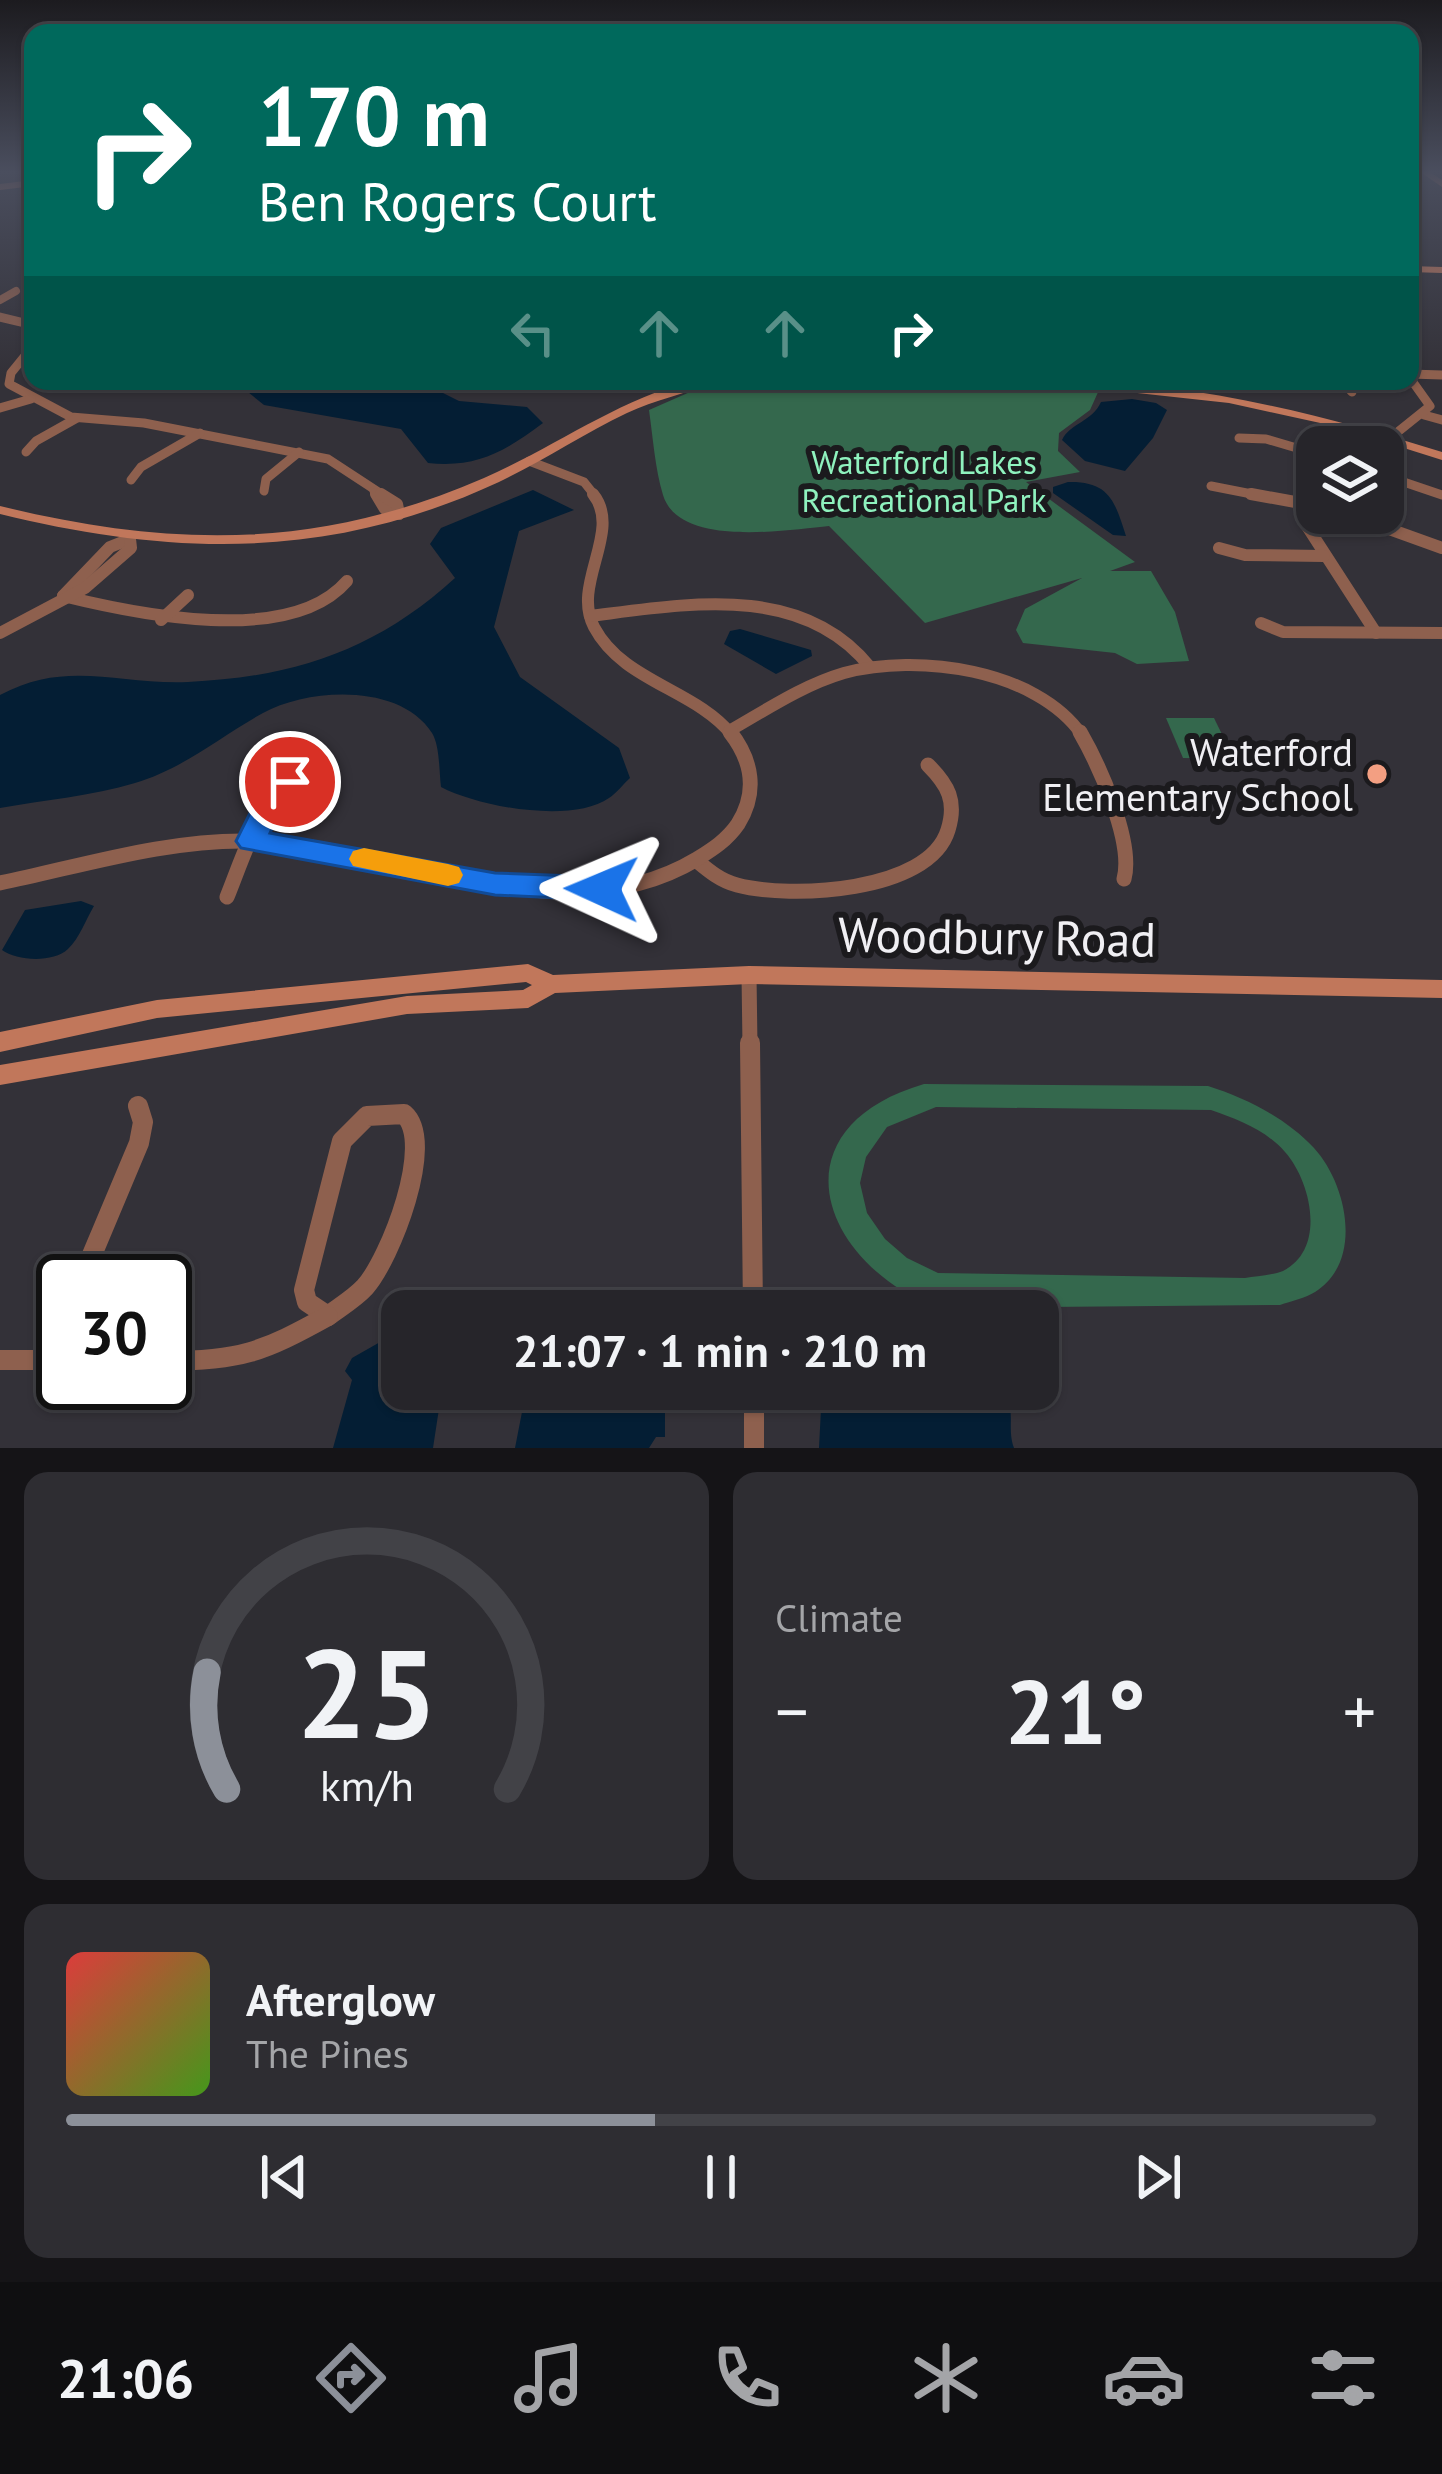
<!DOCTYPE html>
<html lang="en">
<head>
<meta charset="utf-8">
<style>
  :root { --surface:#26252a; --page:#2e2d32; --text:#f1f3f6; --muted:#a4a5a8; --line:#424247; --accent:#8c9099 }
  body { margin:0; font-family:"PT Sans",sans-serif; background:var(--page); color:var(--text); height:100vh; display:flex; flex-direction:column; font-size:45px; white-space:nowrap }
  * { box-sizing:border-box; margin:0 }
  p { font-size:39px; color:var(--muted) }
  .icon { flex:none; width:66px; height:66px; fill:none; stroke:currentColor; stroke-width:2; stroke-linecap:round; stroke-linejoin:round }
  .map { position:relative; height:1448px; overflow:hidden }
  .panel { display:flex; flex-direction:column; gap:24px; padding:24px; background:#151417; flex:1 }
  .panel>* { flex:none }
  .banner { position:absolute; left:24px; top:24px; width:1395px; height:366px; border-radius:24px; box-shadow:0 3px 9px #0004,0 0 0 3px var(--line); background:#00695c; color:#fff; overflow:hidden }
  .controls { position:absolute; left:1296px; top:426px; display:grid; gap:24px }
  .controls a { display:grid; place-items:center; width:108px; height:108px; border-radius:24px; background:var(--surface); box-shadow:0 3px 9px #0004,0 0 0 3px var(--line); font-size:60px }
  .speed { position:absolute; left:36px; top:1254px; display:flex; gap:24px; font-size:60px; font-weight:700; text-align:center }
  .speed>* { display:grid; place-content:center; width:156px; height:156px; border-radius:50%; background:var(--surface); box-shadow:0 3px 9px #0004,0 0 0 3px var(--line); line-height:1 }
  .speed .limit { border:6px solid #111; border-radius:18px; background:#fff; color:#111 }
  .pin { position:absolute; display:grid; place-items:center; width:102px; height:102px; color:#fff; margin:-51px; border:6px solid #fff; border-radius:50%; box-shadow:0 3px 12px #0007 }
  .me { position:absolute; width:132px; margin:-66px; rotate:271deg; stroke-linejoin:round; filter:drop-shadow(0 0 9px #0008) }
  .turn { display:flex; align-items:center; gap:42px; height:252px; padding:0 36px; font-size:54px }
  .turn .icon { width:156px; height:156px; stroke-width:2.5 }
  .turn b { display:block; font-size:84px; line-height:102px }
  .lanes { display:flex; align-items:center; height:114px; padding:0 36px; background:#0003; justify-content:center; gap:60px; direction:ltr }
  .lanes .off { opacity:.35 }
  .big { font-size:90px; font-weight:700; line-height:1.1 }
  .panel .widget { flex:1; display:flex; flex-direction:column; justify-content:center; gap:18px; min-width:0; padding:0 42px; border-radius:24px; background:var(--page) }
  .panel .dial { align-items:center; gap:0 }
  .dial svg { height:312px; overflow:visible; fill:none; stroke:var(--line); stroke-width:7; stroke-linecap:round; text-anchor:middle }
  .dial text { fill:var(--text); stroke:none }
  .song { display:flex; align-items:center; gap:36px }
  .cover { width:144px; height:144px; border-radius:18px; background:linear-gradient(135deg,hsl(0 70% 55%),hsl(100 70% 35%)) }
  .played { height:12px; border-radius:6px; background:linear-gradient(90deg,var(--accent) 45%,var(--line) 45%) }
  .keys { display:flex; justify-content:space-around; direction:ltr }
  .heat { display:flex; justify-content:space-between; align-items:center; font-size:66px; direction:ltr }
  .panel .tiles { flex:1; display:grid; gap:24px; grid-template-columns:1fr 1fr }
  .widget:last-child { grid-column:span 2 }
  .trip { position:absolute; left:381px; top:1290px; width:678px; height:120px; border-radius:24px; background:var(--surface); box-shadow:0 3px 9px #0004,0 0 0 3px var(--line); font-weight:700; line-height:120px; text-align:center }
  .menu { display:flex; height:192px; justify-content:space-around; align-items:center; background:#0f0f11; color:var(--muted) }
  .menu .icon { width:84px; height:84px }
  .menu .on { color:var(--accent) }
  .menu b { font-size:54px; color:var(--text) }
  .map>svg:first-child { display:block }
  .green { fill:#34684d; fill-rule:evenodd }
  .water { fill:#041e34 }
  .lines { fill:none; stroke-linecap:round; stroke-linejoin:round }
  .street-far4 { stroke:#8e604e; stroke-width:8 }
  .street-far3 { stroke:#8e604e; stroke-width:9 }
  .street-far2 { stroke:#8e604e; stroke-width:12 }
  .street-far1 { stroke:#8e604e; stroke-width:15 }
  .street { stroke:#8e604e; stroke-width:20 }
  .secondary { fill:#c1775b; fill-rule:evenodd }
  .route { fill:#1a73e8; stroke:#114b97; stroke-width:3 }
  .slow { fill:#f59e0b }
  .poi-dot { fill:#f39f82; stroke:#1b1a1d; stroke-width:4.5 }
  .labels { text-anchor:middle; stroke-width:12; stroke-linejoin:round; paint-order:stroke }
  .far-park-label { font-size:33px; fill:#8ff2be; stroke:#1b1a1d }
  .poi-label { font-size:39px; fill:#f0eff3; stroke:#1b1a1d; text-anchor:end }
  .near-street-label { font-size:48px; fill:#f0eff3; stroke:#1b1a1d }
</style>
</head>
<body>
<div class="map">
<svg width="1442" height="1448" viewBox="0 0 1442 1448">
  <rect width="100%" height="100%" fill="#333138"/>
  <g class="green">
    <path d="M735,381H1007L1099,390L1090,410L1059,433L1058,451L1080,472L1026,482L1135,562L1110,571H1151L1175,612L1189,661L1137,664L1115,653L1023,643L1016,630L1025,609L1082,578L925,623L829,526C786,530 679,548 663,495C655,469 653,438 649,410L690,392Z"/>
    <path d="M1166,718H1214L1234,759L1183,758Z"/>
    <path d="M924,1084L1208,1086C1246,1098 1286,1118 1314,1148C1347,1184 1364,1261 1315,1292C1306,1298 1291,1301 1280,1305L937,1308C818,1261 774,1128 924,1084ZM936,1107L1211,1110C1237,1119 1266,1130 1285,1152C1311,1181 1327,1249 1283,1271C1273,1275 1256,1276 1245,1278L938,1273L907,1258L885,1239L867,1213L860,1183L866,1157L887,1127Z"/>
  </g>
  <g class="water">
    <path d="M255,381H419L459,401L527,407L543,423C504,452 477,468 428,463L401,429L264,405L248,392Z"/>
    <path d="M1132,399L1156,403L1167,410L1153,438L1125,471L1085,461L1062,440C1070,423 1092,422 1101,402Z"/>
    <path d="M1068,482C1110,481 1115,502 1126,536L1113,535L1053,493V487Z"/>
    <path d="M533,490L574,510L519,531L494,627L520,677L619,748L630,778C623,784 617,793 609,798C572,824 479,807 441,787C439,771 440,746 432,733C400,683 309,688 263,713C221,736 183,769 135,783C92,796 44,800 0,808V695C67,659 118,685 188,682C295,677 376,650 455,578L430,544L441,528Z"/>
    <path d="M740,629L811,650L812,656L776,674L724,644L730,631Z"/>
    <path d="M81,901L94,906C86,919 79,939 68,949C53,963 17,961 2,950L25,910Z"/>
    <path d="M396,1333H402V1389H442L433,1448H333L352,1380L345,1371L352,1358Z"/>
    <path d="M822,1389H1001C1018,1410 1006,1426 1014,1448H819Z"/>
    <path d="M646,1391L661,1393L665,1402V1437H656L649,1448H515L522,1412C553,1394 597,1414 633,1408Z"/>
  </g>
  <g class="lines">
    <path class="street-far4" d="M0,300L16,291"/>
    <g class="street-far3">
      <path d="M0,317L33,325"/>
      <path d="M1410,337H1416"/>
      <path d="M33,346L11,373L9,384L71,417L144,423L328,459L386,497"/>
      <path d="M1410,374L1442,375"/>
      <path d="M1352,381L1345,384L1352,392"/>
      <path d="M0,408L31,399"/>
      <path d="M1424,415L1442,420"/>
      <path d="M1239,438L1266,439L1317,454"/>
      <path d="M1379,447L1430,406L1410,378"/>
      <path d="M26,452L36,441L77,418"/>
      <path d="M529,461L584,482L596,497"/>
      <path d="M1383,475L1442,495"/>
      <path d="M131,480L141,467L200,433"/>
      <path d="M1211,486L1267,497"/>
      <path d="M264,491L266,479L299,452"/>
      <path d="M374,491L377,497"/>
    </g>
    <g class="street-far2">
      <path d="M376,494L385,509L399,514"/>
      <path d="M381,494L397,504L399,514"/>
      <path d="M593,494C623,531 571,584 594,627C623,682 695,689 732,735"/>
      <path d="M1251,494L1317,506"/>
      <path d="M1317,497L1303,520L1376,633"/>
      <path d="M1345,513L1442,548"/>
      <path d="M1219,548L1245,555L1324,556"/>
      <path d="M63,596C136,614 290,647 347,581"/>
      <path d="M63,596L110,547L130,539"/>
      <path d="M590,616C686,604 802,582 870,667"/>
      <path d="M161,620L188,595"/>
      <path d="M1261,623L1283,632L1442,633"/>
      <path d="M0,633L85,588L131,548L130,539"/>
      <path d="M729,731C766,710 803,685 844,673C917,653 1036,669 1082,735"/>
    </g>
    <g class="street-far1">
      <path d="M1080,732C1099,765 1134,842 1124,879"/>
      <path d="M697,861C709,871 721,881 737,885C789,899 929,893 948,830C957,801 948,785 928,765"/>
      <path d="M0,883C82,866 167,839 251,841C396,845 561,941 697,859C713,849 727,840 738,824C758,792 752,760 730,732"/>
      <path d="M227,897C248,845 260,794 317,773"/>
      <path d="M749,975L750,1046"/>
    </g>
    <g class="street">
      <path d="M750,1043L753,1311"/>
      <path d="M404,1114C436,1142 390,1259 365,1287C355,1298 340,1307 328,1316L307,1302L304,1290L342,1141L367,1116Z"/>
      <path d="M81,1281L139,1143L143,1122L138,1106"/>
      <path d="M0,1360H63"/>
      <path d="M47,1360L63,1323"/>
      <path d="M165,1361C240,1361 263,1352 328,1316"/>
      <path d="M754,1389V1448"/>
    </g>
    <g class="secondary">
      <path d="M1419,171H1428L1442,180V187Z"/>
      <path d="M33,180V186L0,190V184Z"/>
      <path d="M1410,266L1442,267V273L1410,272Z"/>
      <path d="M692,381H712C688,394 654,400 627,413C583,434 543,461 499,482C331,560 176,557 0,514V506C172,548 319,550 484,478C555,447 617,400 692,381Z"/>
      <path d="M1058,381C1190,381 1317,413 1442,452V460L1334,426L1229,403L1064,385Z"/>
      <path d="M528,964L553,975L749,966L1442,980V998L749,984L555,993L528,1008L407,1014L0,1085V1065L407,996L523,990L532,985L526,982L157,1018L0,1052V1032L157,1000Z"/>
    </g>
  </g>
  <linearGradient id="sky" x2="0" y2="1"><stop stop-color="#1c1b1f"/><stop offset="0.46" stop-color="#4a4e5e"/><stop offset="1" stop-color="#4a4e5e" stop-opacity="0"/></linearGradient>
  <rect width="1442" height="374" fill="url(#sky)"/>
  <path class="route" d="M290,773L304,782L284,803L270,833L495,873L602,877L613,881L618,889L613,897L602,900L495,895L241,848L236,841L261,791Z"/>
  <path class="slow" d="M364,848L448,864L459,867L463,875L459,883L448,886L353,866L349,859L353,851Z"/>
  <circle class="poi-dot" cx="1377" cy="774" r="12"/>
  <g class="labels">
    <g class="far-park-label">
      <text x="924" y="474">Waterford Lakes<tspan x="924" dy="38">Recreational Park</tspan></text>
    </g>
    <g class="poi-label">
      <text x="1353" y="766">Waterford<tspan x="1353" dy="45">Elementary School</tspan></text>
    </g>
    <g class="near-street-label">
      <text transform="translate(997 937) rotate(1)" y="17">Woodbury Road</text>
    </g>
  </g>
</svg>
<div class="controls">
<a><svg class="icon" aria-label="layers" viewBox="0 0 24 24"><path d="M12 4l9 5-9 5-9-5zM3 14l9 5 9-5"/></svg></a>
</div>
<div class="speed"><div class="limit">30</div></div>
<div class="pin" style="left:290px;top:782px;background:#d93025"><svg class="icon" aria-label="arrive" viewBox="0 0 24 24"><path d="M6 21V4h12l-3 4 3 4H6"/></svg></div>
<svg class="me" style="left:602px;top:889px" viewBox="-20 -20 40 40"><path d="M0-17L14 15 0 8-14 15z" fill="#1a73e8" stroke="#fff" stroke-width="4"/></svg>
<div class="trip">21:07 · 1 min · 210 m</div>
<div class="banner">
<div class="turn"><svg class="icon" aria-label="right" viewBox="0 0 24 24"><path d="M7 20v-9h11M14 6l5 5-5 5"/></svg><div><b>170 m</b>Ben Rogers Court</div></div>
<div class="lanes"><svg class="icon off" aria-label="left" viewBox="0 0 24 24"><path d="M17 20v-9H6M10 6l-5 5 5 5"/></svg><svg class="icon off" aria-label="ahead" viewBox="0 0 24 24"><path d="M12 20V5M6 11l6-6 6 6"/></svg><svg class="icon off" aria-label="ahead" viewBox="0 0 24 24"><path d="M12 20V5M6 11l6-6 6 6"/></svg><svg class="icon" aria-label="right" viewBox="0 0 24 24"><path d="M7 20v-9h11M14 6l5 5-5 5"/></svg></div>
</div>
</div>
<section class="panel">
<div class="tiles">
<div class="widget dial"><svg viewBox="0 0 100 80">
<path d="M14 69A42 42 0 1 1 86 69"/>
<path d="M14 69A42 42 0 0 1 9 39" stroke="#8c9099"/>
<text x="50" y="56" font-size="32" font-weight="700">25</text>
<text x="50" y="72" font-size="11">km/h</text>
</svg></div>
<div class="widget"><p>Climate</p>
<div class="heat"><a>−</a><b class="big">21°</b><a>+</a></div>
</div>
<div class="widget">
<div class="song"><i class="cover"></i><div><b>Afterglow</b><p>The Pines</p></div></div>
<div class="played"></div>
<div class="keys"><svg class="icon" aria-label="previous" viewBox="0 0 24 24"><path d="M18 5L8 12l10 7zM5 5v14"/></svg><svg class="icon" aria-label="pause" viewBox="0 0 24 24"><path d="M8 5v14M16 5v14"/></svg><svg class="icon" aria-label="next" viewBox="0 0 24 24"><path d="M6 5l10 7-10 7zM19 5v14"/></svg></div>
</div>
</div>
</section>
<nav class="menu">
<b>21:06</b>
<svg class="icon on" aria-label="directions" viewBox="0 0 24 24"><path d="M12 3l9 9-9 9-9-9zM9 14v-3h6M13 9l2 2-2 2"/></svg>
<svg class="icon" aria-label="music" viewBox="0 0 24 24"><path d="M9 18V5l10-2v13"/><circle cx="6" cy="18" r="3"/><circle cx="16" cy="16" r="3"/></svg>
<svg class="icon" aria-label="phone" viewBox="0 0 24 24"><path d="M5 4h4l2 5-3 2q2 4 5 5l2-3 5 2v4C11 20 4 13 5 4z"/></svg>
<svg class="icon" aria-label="climate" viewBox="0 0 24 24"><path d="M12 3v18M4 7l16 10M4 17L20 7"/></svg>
<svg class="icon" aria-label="car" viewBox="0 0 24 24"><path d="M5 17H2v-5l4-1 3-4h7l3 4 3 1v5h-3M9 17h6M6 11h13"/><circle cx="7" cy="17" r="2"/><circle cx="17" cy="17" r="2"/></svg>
<svg class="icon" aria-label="filters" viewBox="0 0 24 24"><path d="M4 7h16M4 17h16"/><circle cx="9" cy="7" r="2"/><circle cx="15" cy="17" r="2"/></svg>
</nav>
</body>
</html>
